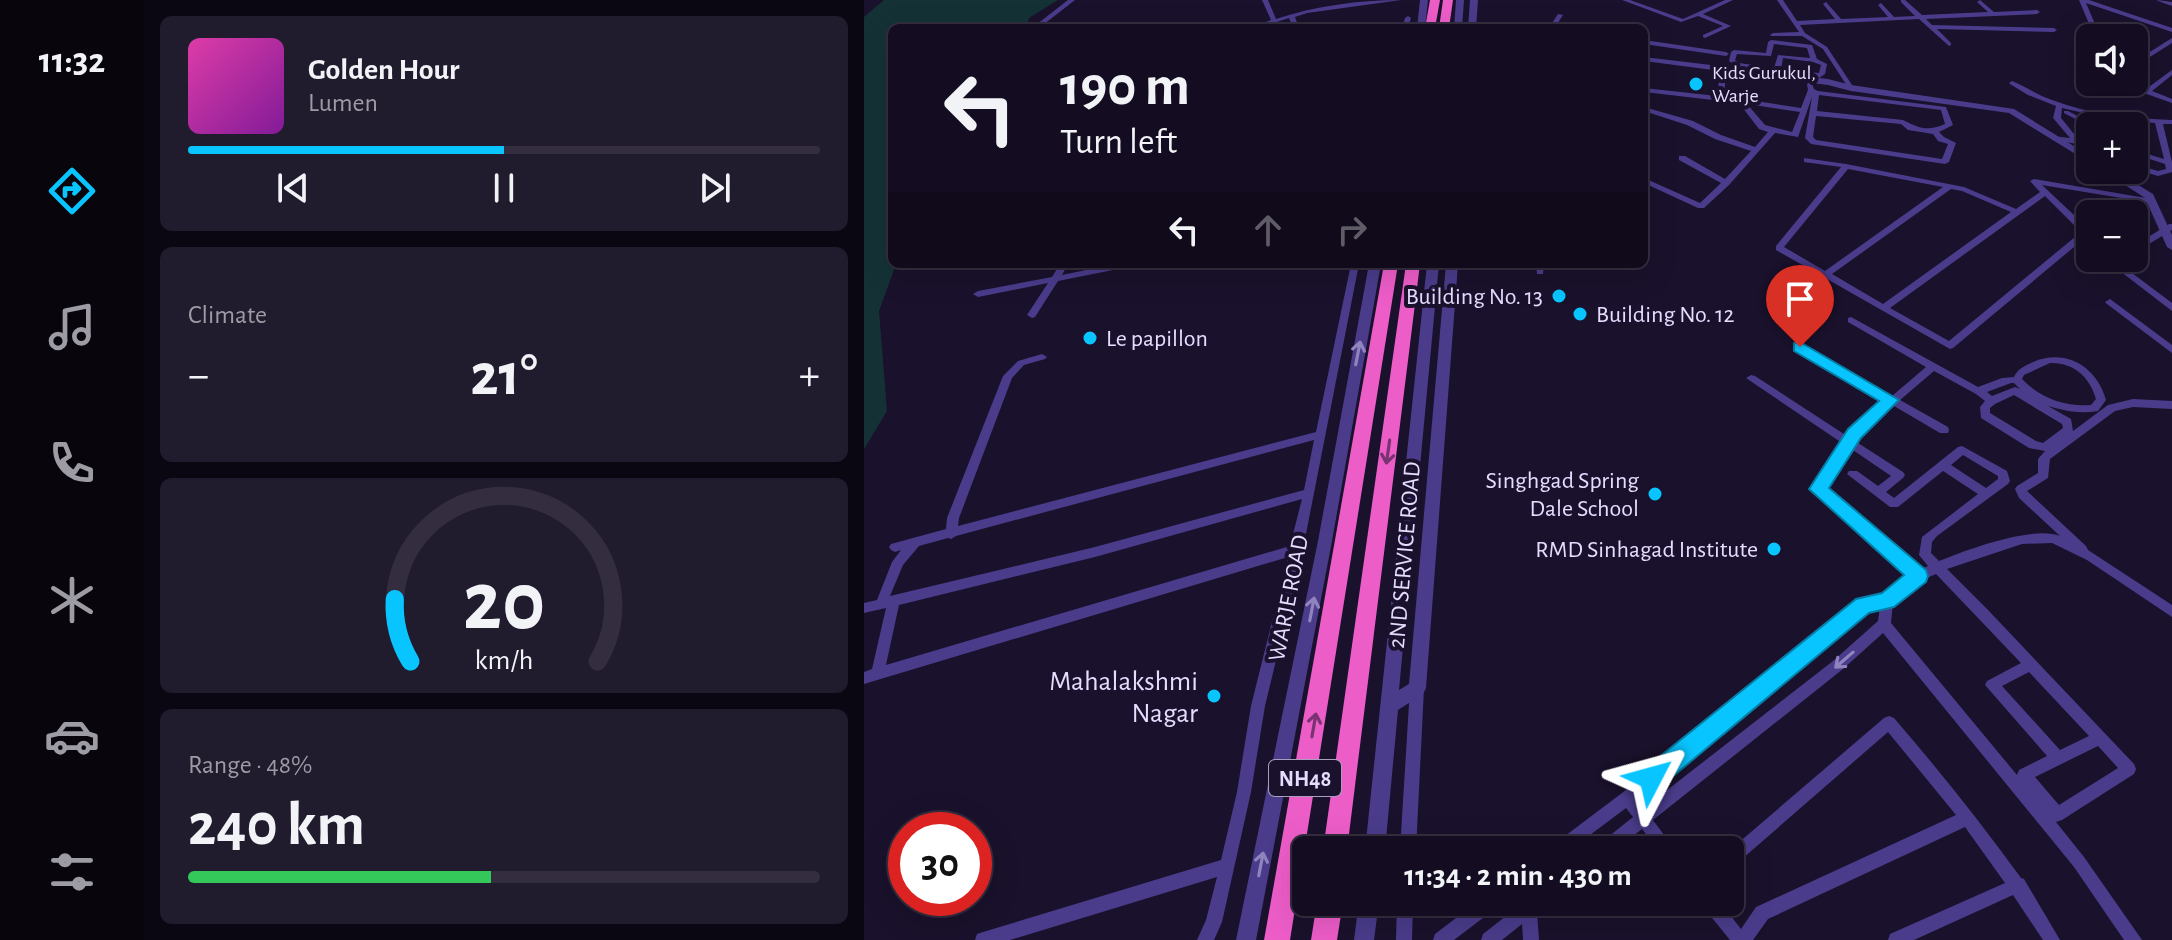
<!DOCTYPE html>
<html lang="en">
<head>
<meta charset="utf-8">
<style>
  :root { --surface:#140d21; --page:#211b2e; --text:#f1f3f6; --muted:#9d9ca5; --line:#332d3f; --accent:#08c4ff }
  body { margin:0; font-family:"Alegreya Sans",sans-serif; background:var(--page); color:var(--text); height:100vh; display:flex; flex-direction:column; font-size:30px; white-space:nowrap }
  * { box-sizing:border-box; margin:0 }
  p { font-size:26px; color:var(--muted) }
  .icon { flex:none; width:44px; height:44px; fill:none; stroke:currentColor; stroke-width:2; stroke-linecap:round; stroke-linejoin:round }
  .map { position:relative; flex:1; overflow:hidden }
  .details { display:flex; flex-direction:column; gap:16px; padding:16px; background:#0b0712; width:720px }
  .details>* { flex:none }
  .top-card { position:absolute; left:24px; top:24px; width:760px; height:244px; border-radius:12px; box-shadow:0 8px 32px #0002,0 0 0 2px var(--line); background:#140d21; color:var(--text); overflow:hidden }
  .tools { position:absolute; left:1212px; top:24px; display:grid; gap:16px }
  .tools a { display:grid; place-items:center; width:72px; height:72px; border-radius:12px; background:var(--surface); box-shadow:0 8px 32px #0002,0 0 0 2px var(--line); font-size:40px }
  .speed { position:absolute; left:24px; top:812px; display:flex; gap:16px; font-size:40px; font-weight:700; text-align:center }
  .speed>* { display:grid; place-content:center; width:104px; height:104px; border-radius:50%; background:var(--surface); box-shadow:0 8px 32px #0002,0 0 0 2px var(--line); line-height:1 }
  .speed .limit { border:12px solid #d22; background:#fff; color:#111 }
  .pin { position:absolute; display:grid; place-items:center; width:68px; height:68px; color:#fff; margin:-82px -34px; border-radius:50% 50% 50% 0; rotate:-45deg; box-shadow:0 0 8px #0007 }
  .pin .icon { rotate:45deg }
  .me { position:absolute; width:88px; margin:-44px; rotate:51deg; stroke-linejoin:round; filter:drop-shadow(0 0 6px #0008) }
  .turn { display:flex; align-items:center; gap:28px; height:168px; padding:0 40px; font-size:36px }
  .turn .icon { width:104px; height:104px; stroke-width:2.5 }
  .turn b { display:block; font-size:56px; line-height:68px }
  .lanes { display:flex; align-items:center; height:76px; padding:0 40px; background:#0003; justify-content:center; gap:40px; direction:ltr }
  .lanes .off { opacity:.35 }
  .big { font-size:60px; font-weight:700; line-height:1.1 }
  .details .tile { flex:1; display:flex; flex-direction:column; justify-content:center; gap:12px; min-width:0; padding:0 28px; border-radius:12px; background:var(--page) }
  .details .dial { align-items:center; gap:0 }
  .dial svg { height:208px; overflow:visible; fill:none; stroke:var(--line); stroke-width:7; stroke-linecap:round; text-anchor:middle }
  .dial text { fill:var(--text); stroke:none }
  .song { display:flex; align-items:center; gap:24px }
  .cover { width:96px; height:96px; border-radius:12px; background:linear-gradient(135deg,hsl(320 70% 55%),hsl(290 70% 35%)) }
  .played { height:8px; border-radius:4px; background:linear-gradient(90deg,var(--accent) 50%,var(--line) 50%) }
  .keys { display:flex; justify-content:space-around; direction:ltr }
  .heat { display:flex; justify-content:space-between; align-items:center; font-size:44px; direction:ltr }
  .charge { height:12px; border-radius:6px; background:linear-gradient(90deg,#34c759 48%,var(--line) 0) }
  .trip { position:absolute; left:428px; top:836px; width:452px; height:80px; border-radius:12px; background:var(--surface); box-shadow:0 8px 32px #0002,0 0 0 2px var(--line); font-weight:700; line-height:80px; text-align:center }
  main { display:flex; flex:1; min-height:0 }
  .tab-bar { display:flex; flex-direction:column; width:144px; justify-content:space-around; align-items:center; background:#08050d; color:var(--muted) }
  .tab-bar .icon { width:56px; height:56px }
  .tab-bar .on { color:var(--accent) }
  .tab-bar b { font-size:36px; color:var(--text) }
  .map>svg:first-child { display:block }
  .green { fill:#143236 }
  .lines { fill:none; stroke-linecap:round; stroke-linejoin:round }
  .minor { fill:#4a3c8b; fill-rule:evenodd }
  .tertiary { fill:#4a3c8b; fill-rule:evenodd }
  .trunk { fill:#ed5dc8; fill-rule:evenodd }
  .oneway { stroke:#9084bf }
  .oneway2 { stroke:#793372 }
  .route { fill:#08c4ff; stroke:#057fa6; stroke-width:2 }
  .poi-dot { fill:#08c4ff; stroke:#1a112c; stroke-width:3 }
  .labels { text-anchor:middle; stroke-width:8; stroke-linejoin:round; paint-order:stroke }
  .far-poi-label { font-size:20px; fill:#e5dcff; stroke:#1a112c; text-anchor:start }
  .shield { fill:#1a112c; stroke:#a89fc0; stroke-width:2 }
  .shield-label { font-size:22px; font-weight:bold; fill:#e5dcff }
  .poi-label { font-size:24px; fill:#e5dcff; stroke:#1a112c; text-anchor:end }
  .street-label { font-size:24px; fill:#e5dcff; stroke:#1a112c }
  .near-poi-label { font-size:28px; fill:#e5dcff; stroke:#1a112c; text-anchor:end }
</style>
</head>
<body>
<main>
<nav class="tab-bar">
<b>11:32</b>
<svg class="icon on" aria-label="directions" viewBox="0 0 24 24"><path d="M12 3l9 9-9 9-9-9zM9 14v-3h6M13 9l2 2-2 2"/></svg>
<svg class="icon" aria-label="music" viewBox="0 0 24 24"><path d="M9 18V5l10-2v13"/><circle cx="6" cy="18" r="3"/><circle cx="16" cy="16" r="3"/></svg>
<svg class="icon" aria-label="phone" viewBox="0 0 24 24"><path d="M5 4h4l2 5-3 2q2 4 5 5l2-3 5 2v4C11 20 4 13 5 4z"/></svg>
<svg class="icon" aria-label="climate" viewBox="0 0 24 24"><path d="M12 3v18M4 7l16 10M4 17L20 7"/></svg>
<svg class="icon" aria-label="car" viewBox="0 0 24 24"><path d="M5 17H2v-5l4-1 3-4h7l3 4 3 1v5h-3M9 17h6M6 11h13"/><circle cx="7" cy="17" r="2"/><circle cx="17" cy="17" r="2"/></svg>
<svg class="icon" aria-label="filters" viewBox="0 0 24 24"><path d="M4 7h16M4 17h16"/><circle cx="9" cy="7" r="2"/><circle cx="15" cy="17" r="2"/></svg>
</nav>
<section class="details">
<div class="tile">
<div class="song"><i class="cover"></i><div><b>Golden Hour</b><p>Lumen</p></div></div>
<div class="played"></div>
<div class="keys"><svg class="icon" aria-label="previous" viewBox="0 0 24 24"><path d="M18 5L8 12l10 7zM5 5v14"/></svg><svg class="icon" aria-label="pause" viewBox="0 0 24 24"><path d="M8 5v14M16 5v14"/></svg><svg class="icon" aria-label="next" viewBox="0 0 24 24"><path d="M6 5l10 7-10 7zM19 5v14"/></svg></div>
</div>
<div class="tile"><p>Climate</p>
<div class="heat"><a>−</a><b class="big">21°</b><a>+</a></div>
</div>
<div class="tile dial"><svg viewBox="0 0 100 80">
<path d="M14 69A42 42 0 1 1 86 69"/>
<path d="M14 69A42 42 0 0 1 8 45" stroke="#08c4ff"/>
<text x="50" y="56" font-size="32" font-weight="700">20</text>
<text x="50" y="72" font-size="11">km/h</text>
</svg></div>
<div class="tile"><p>Range · 48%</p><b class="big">240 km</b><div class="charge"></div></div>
</section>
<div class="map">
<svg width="1308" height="940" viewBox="0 0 1308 940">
  <rect width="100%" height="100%" fill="#1a112c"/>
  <path class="green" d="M20,0H194L165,18L162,28H28V264H32L15,311L23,411L0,449V17Z"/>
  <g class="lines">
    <g class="minor">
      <path d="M204,0H211L175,28H168Z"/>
      <path d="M398,0H404L412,19C451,6 495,0 537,0L443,13L431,17L435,28H429L425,18L395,28H386L407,20Z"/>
      <path d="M758,0H766L819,19L861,0H869L839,14L867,26L841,38L839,37V35L859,26L834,16L817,22Z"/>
      <path d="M913,0H919L933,21L971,19L959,4L962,2L977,19L1024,17L1014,5L1017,3L1030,17L1051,16L1037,2V0H1041L1058,15L1124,12L1113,2L1116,0L1130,12L1173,10L1176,12L1173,14L1062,19L1068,25L1190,28L1193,30L1190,32L1073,29L1087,43V45L1085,46L1055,19L936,25L941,33L963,47L990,88L987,90L985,89L959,49L938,36H907L906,35L909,33L935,32Z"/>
      <path d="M1215,0H1225L1308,28V32L1222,3L1237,38H1231Z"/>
      <path d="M1293,0L1308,2V6L1294,1Z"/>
      <path d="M694,14L699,15L692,26L694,28H688L686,26Z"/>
      <path d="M544,16L547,18L544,28H538L541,18Z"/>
      <path d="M1252,24L1254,25V27L1244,34L1253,38H1244L1236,34Z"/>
      <path d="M1275,33L1278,35L1272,39L1267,38Z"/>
      <path d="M1308,38V43L1270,67V62Z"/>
      <path d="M780,40L862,52L865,54L862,56L780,44Z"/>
      <path d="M907,40L948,45L953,59L963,64L961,74L955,78L873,67L865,61L867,52L870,50L902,53L904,42ZM910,44L943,48L946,58L914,55L910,68L875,63L871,60L873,54L907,56ZM919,58L949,62L957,65L955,73L917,69Z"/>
      <path d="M1308,70V75L1288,91L1308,99V103L1280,93L1255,82H1264L1282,89Z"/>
      <path d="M859,71L862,73L860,96L937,108L944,90L943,84L946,82L948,83L950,89L954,91L1082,107L1089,125L1075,132L1080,137L1092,143L1085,162L1081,164L947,144L941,138L948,97L934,137L911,133L865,185L840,208H834L780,183V178L836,203L857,183L815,160V156H821L861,179L887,151L851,139L823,125L780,111V107L829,121L857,135L891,147L904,132L895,129L875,103L780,92V88L853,96L856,73ZM955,95L1077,110L1081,124C1063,132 1055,128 1039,120L953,111ZM883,104L936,112L928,132L901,125ZM952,116L1037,124L1044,130L1069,134L1074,141L1084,144L1078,159L952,140L949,137Z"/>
      <path d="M1148,81C1162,87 1174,95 1188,100C1227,115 1268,118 1308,120V124H1299L1308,162V172L1294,176L1270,169V164L1294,171L1302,169L1301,164L1270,154V150L1300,159L1291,123L1246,119L1198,108L1197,118L1215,140L1226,142V146L1188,140V136L1206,138L1189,118L1192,106L1164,95L1146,84L1145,83Z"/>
      <path d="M1200,111H1204L1233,126L1226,127L1200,113Z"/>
      <path d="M940,158L982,164L1100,187L1152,209L1176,192L1166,181L1170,179L1288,199L1292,201L1288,203L1178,185L1226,230V239L1222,237L1089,348L1086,349L912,250V246L977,167L940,162ZM984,169L1079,187L961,271L920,247ZM1087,189L1098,191L1147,212L1019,304L968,274ZM1181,196L1217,232L1085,341L1026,308Z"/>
      <path d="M1305,224H1308V230L1270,253V246Z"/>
      <path d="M1239,258H1248L1308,303V311Z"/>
      <path d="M196,264H204L198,275L251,264H268L264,267L194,281L171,317L168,318L163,315L184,283L114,297L109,294L114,291L188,277Z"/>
      <path d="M468,264H480L471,269L467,266Z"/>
      <path d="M487,264H495L439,549L401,706L387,792L358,922L350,940H333L342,920L353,877L146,940H111L113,934L119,932L357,860L373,792L387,706L424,557L0,684V672L8,669L22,608L0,613V603L13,600L28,562L37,550L31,552L27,550L25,547L27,544L82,529L83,518L139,376L154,361L178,354L183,357L181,359L160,365L148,378L95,518L94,526L452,432ZM450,440L440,490L231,547L26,596L39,565L55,546L84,538L87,539L92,536ZM438,499L426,546L22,665L35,605L231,557Z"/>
      <path d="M672,264H680L679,274H673Z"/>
      <path d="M1246,299L1308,345V353L1243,304L1241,302Z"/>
      <path d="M987,317L1114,387L1138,378L1150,377C1154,368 1161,366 1169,362C1202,348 1233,367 1242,400L1234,411C1216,414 1201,411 1184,406L1207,419L1209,431L1244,405L1269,399L1308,401V409L1269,407L1251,411L1186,459L1184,478L1163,491L1222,546L1224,550L1308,605V617L1223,560L1188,543L1158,544L1083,569L1124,610L1270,764L1272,769L1270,774L1198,820L1192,822L1220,857L1278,940H1260L1210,867L1019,633L979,669L789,820L811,850H794L778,829L751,850H731L734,845L769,817L762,808L706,850H686L689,845L758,793L996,601L1020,595L1045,576L948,489L978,443L882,378L887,375L891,376L983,436L1022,401L933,349L931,347L933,345H939L1028,396L1062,367L984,322V318ZM1186,363C1209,362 1226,377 1232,399L1227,405C1201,407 1176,398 1158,379L1160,375ZM1070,371L1112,394L1121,401L1116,407L1117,418L1165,448L1181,451L1174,459V473L1153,486L1151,489L1155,498L1196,536C1169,525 1102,550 1075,561L1067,553L1068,542L1073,536L1144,484L1146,481L1143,471L1098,446L1094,447L1030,498L1022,492L1039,478L1041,475L1039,472L991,441L1030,406L1076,433H1084L1085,430L1084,427L1036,400ZM1147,383H1150L1156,389L1151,387L1128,396L1123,392ZM1150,395L1198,424L1199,428L1179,443L1172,441L1126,413V408L1131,404ZM986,448L1027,476L1014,486L993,471H985L983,474L1026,507H1034L1079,471L1114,494L1058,537L1055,555L1064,566L1055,570L960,488ZM1099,455L1134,476V479L1122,488L1087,465ZM1072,574L1157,663L1123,681L1121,685L1183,756L1155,770L1153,775L1027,623L1029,603L1058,580ZM1016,607L1014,621L969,661L780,808L773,799L1003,610ZM1165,672L1225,736L1196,750L1138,686ZM1234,746L1254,768L1195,805L1171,777Z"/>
      <path d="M553,682L558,684L560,688L552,850H536L546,688L548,684Z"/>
      <path d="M1025,716L1030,718C1075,770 1117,823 1157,878L1160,879L1196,940H1179L1149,895L1050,940H1024L1026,934L1141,883L1101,827L904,919L889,940H866L840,908L838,902H856L877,929L892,907L1092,815L1024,732L871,865L866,868V850L1020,718Z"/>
      <path d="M533,902H549L548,940H532Z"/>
      <path d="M613,902H634L632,908L590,940H569L571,934Z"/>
      <path d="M660,902H681L679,908L673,912L675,940H659L658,924L638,940H617L619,934Z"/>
    </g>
    <g class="tertiary">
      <path d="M556,0H564L561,28H553Z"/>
      <path d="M592,0H600L598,28H590Z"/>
      <path d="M606,0H614L612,28H604Z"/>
      <path d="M780,57L964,79L987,85L1150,109L1226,156V163L1145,113L987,91L964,85L780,61Z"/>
      <path d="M1238,170H1250L1289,194L1308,235V250L1303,247L1281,198Z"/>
      <path d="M505,264H517L468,541L392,940H372L454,541Z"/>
      <path d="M563,264H575L535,690L545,684L582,264H594L562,688L559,694L534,710L521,850H501Z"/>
      <path d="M495,902H515L510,940H490Z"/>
    </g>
    <g class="trunk">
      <path d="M566,0H576L571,28H561Z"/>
      <path d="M579,0H589L585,28H575Z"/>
      <path d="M520,264H534L426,940H400Z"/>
      <path d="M542,264H556L483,850H459Z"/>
      <path d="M453,902H479L473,940H447Z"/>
    </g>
  </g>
  <defs><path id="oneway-shaft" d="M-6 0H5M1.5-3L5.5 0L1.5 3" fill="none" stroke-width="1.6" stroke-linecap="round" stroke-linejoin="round" transform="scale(2)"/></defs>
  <g class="oneway">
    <use href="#oneway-shaft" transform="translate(494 353) rotate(-79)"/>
    <use href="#oneway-shaft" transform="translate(448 609) rotate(-79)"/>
    <use href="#oneway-shaft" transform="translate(980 660) rotate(139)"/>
    <use href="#oneway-shaft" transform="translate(397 864) rotate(-79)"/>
  </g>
  <g class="oneway2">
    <use href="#oneway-shaft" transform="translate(524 452) rotate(98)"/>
    <use href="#oneway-shaft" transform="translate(450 725) rotate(-80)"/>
  </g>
  <path class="route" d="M936,342L1035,400L997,438L965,488L1062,570L1064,576L1062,582L1030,607L1005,613L796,787L787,790L779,787L775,778L779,770L992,599L1018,593L1040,575L945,489L984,429L1015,401L930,351V343Z"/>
  <g class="poi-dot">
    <circle cx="832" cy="84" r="8"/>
    <circle cx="695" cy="296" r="8"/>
    <circle cx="716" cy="314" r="8"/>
    <circle cx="226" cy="338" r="8"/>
    <circle cx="791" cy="494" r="8"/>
    <circle cx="910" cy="549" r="8"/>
    <circle cx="350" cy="696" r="8"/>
  </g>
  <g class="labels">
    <g class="far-poi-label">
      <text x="848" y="79">Kids Gurukul,<tspan x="848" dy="23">Warje</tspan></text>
    </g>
    <rect class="shield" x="405" y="760" width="72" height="36" rx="6"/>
    <g class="shield-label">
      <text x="441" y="786">NH48</text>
    </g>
    <g class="poi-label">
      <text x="679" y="304">Building No. 13</text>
      <text x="732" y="322" text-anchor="start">Building No. 12</text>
      <text x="242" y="346" text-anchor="start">Le papillon</text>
      <text x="775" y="488">Singhgad Spring<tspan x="775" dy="28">Dale School</tspan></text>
      <text x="894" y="557">RMD Sinhagad Institute</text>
    </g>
    <g class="street-label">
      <text transform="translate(540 555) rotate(-85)" y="8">2ND SERVICE ROAD</text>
      <text transform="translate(424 598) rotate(-79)" y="8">WARJE ROAD</text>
    </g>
    <g class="near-poi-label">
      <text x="334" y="690">Mahalakshmi<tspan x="334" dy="32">Nagar</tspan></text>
    </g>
  </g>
</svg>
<div class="tools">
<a><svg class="icon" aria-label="sound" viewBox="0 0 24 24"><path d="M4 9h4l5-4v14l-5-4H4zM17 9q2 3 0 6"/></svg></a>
<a>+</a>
<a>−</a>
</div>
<div class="speed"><div class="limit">30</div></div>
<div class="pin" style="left:936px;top:347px;background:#d93025"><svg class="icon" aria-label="arrive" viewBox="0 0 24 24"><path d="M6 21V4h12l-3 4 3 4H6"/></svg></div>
<svg class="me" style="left:787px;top:778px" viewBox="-20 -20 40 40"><path d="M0-17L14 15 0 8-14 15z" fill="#08c4ff" stroke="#fff" stroke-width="4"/></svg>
<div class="trip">11:34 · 2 min · 430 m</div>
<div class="top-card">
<div class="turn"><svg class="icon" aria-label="left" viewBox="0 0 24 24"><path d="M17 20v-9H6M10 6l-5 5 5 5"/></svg><div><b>190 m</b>Turn left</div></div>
<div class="lanes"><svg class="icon" aria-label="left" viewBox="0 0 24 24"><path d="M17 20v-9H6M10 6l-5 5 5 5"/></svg><svg class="icon off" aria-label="ahead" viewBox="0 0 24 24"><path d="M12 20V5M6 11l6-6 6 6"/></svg><svg class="icon off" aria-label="right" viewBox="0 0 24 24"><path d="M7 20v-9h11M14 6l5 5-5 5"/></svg></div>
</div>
</div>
</main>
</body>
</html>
